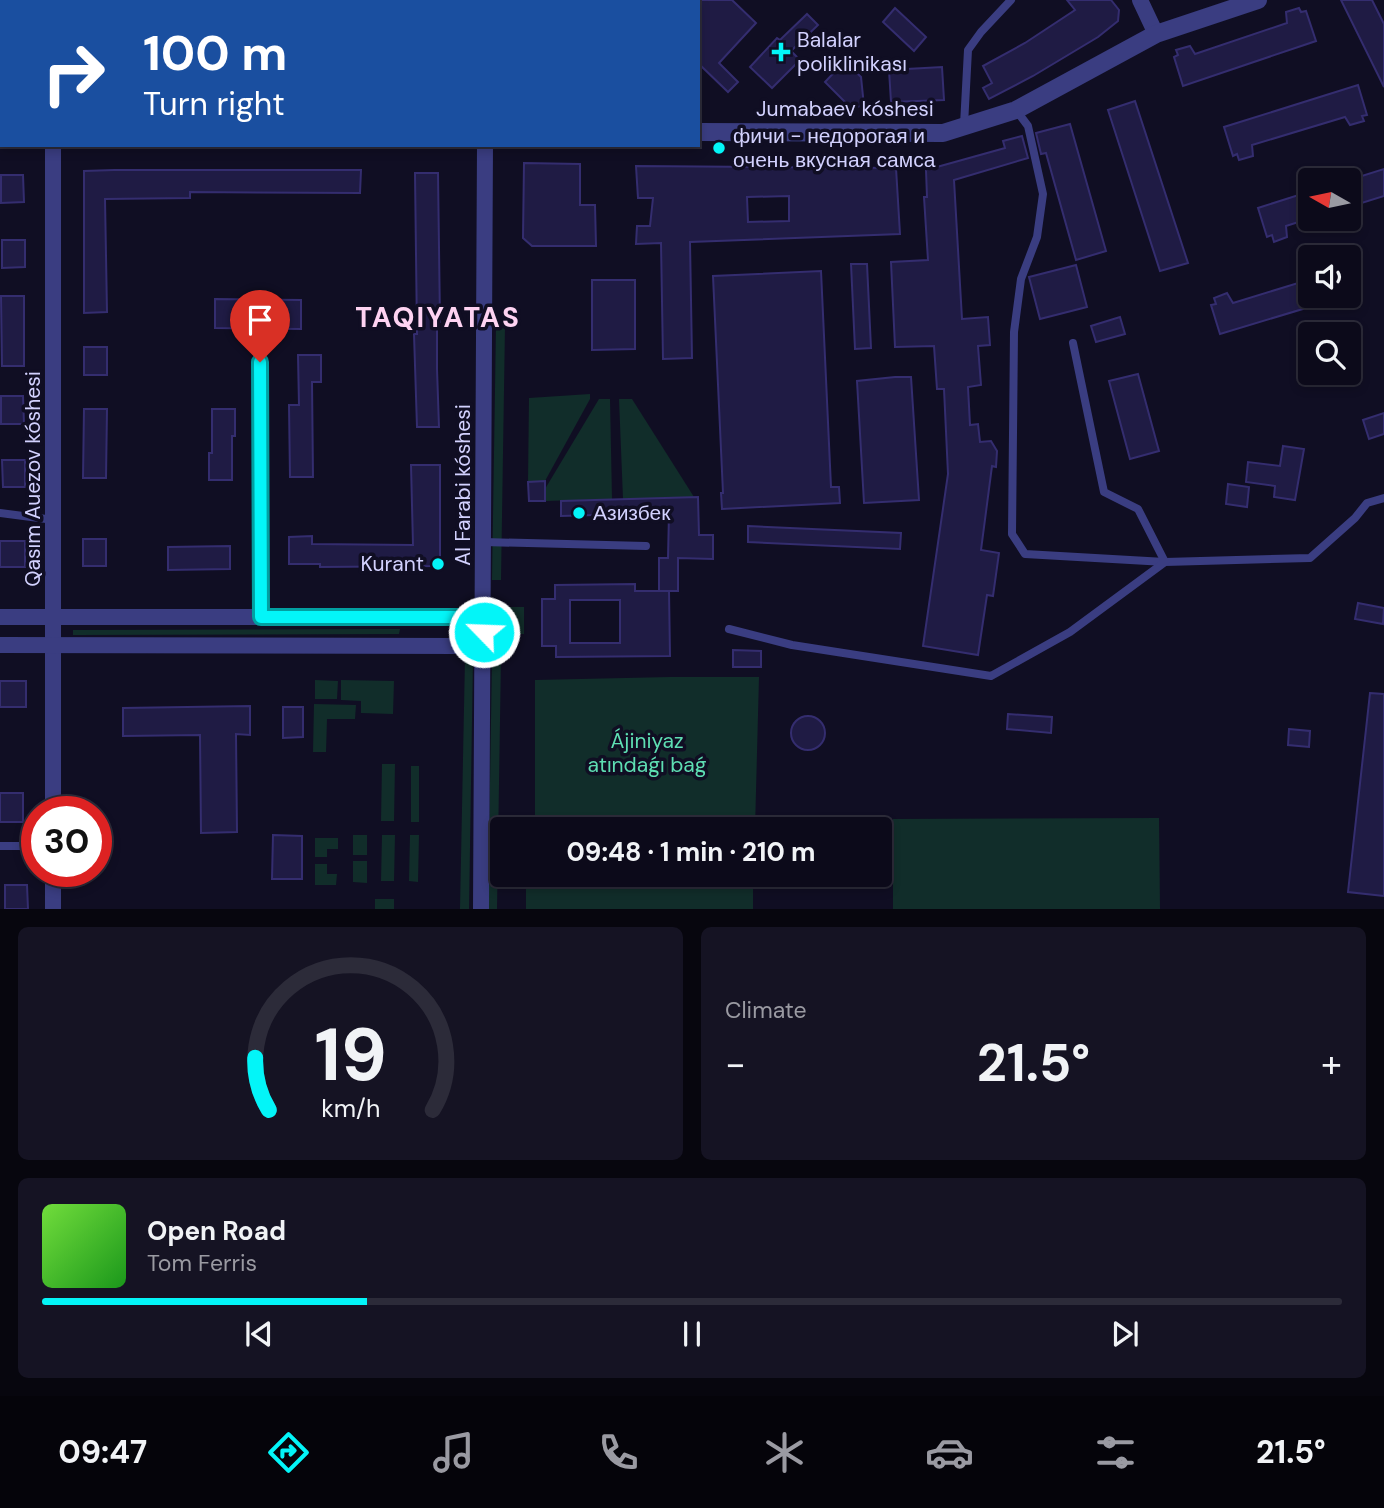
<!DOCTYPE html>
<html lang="en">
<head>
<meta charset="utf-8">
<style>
  :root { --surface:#0c0a1a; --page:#151323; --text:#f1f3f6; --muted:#9a9aa2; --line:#2c2b39; --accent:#03f5f8 }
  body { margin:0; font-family:"DM Sans",sans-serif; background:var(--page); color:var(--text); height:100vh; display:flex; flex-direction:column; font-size:26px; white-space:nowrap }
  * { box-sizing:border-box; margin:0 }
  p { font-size:23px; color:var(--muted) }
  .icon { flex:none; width:38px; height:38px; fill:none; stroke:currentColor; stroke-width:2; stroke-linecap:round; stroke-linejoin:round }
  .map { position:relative; height:909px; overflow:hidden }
  .side { display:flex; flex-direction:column; gap:18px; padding:18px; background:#07060e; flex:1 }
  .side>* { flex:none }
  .hud { position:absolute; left:0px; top:0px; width:700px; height:147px; box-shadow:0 4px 10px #0003,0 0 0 2px var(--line); background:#1a4fa0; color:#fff; overflow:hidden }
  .needle { width:46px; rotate:279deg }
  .buttons { position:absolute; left:1298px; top:168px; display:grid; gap:14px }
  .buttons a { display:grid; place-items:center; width:63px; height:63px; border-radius:7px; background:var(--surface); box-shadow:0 4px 10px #0003,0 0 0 2px var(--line); font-size:35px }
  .speed { position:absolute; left:21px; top:796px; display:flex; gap:14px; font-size:35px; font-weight:700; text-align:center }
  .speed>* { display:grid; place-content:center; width:91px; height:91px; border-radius:50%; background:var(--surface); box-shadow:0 4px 10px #0003,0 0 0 2px var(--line); line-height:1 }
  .speed .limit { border:10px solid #d22; background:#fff; color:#111 }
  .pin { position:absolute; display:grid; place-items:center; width:60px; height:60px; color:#fff; margin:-72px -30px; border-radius:50% 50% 50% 0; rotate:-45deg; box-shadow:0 0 7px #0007 }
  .pin .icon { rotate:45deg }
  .me { position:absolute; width:77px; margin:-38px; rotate:294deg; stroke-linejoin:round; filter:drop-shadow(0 0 5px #0008) }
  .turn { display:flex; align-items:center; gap:24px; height:147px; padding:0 28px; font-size:32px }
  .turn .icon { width:91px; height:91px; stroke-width:2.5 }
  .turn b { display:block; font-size:49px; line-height:60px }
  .big { font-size:52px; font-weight:700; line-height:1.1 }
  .side .tile { flex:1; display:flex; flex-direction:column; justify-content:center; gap:10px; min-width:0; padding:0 24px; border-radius:10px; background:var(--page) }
  .side .dial { align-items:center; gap:0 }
  .dial svg { height:182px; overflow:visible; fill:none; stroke:var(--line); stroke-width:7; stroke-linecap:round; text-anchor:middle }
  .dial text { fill:var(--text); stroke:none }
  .song { display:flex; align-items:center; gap:21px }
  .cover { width:84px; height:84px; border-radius:10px; background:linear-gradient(135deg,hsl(100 70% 55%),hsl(120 70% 35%)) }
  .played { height:7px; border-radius:4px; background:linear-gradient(90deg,var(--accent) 25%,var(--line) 25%) }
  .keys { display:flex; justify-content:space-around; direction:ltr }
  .heat { display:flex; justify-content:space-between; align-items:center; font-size:38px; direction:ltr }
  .side .tiles { flex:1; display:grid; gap:18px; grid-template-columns:1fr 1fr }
  .tile:last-child { grid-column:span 2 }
  .trip { position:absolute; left:490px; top:817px; width:402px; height:70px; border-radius:7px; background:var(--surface); box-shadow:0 4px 10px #0003,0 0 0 2px var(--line); font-weight:700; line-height:70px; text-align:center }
  .tabs { display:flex; height:112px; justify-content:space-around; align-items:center; background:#05040a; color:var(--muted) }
  .tabs .icon { width:49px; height:49px }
  .tabs .selected { color:var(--accent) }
  .tabs b { font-size:32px; color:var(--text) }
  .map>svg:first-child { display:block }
  .green { fill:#112d2a }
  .building { fill:#1f1b44; stroke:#342d6f; stroke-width:2; fill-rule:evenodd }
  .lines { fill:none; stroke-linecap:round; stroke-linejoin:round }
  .service { stroke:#3a3d81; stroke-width:8 }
  .minor { stroke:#3a3d81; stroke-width:16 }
  .tertiary { stroke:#3a3d81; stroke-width:18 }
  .route-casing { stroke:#029fa1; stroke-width:18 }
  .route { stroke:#03f5f8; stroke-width:12 }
  .poi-dot { fill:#03f5f8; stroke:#100e23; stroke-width:2.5 }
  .labels { text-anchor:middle; stroke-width:7; stroke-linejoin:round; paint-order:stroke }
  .poi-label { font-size:21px; fill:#d2d1fe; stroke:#100e23; text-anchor:start }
  .street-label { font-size:21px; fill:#d2d1fe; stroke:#100e23 }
  .park-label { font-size:21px; fill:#5edeb3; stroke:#100e23 }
  .district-label { font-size:28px; font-weight:bold; letter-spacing:2px; fill:#fed3f2; stroke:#100e23 }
</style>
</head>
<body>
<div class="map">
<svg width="1384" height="910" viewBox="0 0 1384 910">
  <rect width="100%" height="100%" fill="#100e23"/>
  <g class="green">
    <path d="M496,326H505L501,580H492Z"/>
    <path d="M590,394V399L545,481L528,482L529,398Z"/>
    <path d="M599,399H610L612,499L545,501V489Z"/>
    <path d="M619,399H632L694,497L623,499Z"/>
    <rect x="509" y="607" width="15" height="27"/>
    <path d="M400,629L399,634L73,635V630Z"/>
    <path d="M465,658H473L469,910L460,909Z"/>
    <path d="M492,658H501L497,909L488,910Z"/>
    <path d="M670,677H759L755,829H535V680Z"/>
    <path d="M315,680L338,681L337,699H315Z"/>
    <path d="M341,680L394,681L393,714L361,713V701L341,700Z"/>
    <path d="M314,704L356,705L355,719H327L326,752H313Z"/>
    <path d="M382,764H395L394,821H381Z"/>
    <rect x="411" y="766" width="8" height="56"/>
    <path d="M1159,818L1160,909H893V819Z"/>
    <rect x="353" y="835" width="14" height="20"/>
    <path d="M382,835H395L394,881H381Z"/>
    <path d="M410,835H419L418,882L409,881Z"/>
    <path d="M315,838H338V849H327V857H315Z"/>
    <path d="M353,861H367V883L353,882Z"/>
    <path d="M315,864H327V874H337L336,885H315Z"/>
    <rect x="526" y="875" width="227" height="34"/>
    <rect x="375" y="899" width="19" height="10"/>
  </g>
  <g class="building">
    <path d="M698,0H732L756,23L719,63L738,82L728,92L698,63Z"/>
    <path d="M1067,0H1111L1119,10L1118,21L1098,37L1033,76L989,99L983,88L992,83L983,66L1025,43L1075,10Z"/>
    <path d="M1341,0H1372L1384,24V87Z"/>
    <path d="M895,8L926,37L914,51L883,22Z"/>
    <path d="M1299,8L1301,12L1306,11L1316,41L1183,86L1174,57L1178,55L1176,50L1190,46L1195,54L1287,23L1286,12Z"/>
    <path d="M807,14L818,25L791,51L800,60L772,88L750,67L777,38L780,40Z"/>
    <path d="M845,61L861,77L864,106L850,107L825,82Z"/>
    <path d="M942,67L944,100L891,102L889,70Z"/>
    <path d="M1358,85L1367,115L1362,116L1364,121L1350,125L1345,117L1252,145L1253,156L1239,160L1237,154L1233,156L1224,127Z"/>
    <path d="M1135,101L1188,263L1160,271L1108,110Z"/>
    <path d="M1070,124L1106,251L1076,260L1046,153L1041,154L1036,133Z"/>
    <path d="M1022,136L1028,158L954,180L962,319L988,317L990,345L978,346L981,385L968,387L970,425L978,424L980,442L991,441L997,451L996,467L992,466L981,550L999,553L993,596L987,595L978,655L923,646L948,474L944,389H937L934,346L895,347L891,262L928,260L924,197H927L926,170L1005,148L1003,141Z"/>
    <path d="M524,163L580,164V205H595L596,246H532L523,238Z"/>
    <path d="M636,166L896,168L900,234L690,242L692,358L663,359L661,243L636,244L637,226H650L653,198H638ZM789,196V221L748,222L747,197Z"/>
    <path d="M1384,169V196L1349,207V180Z"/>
    <path d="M114,170H361L360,193L190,192V198L105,199L107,312L84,313V171Z"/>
    <path d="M415,173H438L440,322H437V369L439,427H417L414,334H417Z"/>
    <path d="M1,175H23L24,202L1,203Z"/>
    <path d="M1311,191V218L1286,226L1287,237L1274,242L1272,235L1267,237L1258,208Z"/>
    <path d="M2,240H25V267L2,268Z"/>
    <path d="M851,264H867L871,348L855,349Z"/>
    <path d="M1076,265L1087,307L1040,319L1029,277Z"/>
    <path d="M821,271L831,487H839L840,503L722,509L721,493H723L713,276Z"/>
    <path d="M1311,279V296H1335L1336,299L1220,334L1211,305L1216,304L1214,298L1227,293L1233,303Z"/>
    <path d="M592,280H635V349L592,350Z"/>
    <path d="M1,296H24V366H2Z"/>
    <path d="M215,299L301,300V329L215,328Z"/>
    <path d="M1120,317L1125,334L1096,342L1091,326Z"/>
    <rect x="84" y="347" width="23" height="28"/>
    <path d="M298,355H321V382H312L313,477H290L289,405H299Z"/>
    <path d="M1138,374L1159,451L1130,459L1109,381Z"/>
    <path d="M895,377H911L919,500L864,503L857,381Z"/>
    <path d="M1,396H23L24,424H1Z"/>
    <path d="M84,409H107L106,478H83Z"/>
    <path d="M212,409H235V436H232V480H209V453H212Z"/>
    <path d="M1384,413V434L1369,439L1363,420Z"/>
    <path d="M1283,446L1304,449L1295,500L1274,497L1275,486L1246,482L1248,462L1280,466Z"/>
    <path d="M2,460H25V487H3Z"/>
    <path d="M411,465H440V566L320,567V564H289V537L312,536V544L413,545Z"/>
    <path d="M545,481V501H529L528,482Z"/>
    <path d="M1228,484L1249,487L1247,507L1226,504Z"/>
    <path d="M698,497L699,535H713V559L678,558V591H659V558H668L669,513L561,516V501Z"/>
    <path d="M748,526L901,533L900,549L748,542Z"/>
    <rect x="83" y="539" width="23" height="27"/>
    <rect x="0" y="541" width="25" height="26"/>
    <path d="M230,546V569L168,570V547Z"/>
    <path d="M635,584V591H669L670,656L556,657V646H542V599H555V585ZM570,600H620V643H570Z"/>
    <path d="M1358,603L1384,608L1383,624L1355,619Z"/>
    <path d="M733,650L761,651V667H733Z"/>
    <rect x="0" y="681" width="26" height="26"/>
    <path d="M1370,693L1384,694V896L1348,892Z"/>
    <path d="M250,706V735L236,734L237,832L201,833L200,735L123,736V708Z"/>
    <path d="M283,707H303V737L283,738Z"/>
    <path d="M1008,714L1052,717L1051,733L1007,729Z"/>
    <circle cx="808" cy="733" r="17"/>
    <path d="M1289,729L1310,731L1309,747L1288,745Z"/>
    <rect x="0" y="793" width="23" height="29"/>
    <path d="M273,835L302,836V879H272Z"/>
    <path d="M5,885H27L28,909H5Z"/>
  </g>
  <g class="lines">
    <g class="service">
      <path d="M1016,110L1028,126L1043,194L1037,237L1021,279L1014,332L1012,534L1025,554L1165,562L1310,558L1355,518L1367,503L1384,498"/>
      <path d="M964,125L968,50L981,32L1011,0"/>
      <path d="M259,362L261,617"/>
      <path d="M0,513L54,520"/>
      <path d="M484,542L646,546"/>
      <path d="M729,629L792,645L991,676L1070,632L1165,562L1138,509L1104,492L1073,343"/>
      <path d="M0,846H37"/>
    </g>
    <g class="minor">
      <path d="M408,0L410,2"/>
      <path d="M1140,0L1156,34"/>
      <path d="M559,2L561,0"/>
      <path d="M53,145V812"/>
      <path d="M0,617H458L484,632"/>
      <path d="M0,645L458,646L484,632"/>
      <path d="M53,910V872"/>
      <path d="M481,910L485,145"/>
    </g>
    <g class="tertiary">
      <path d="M698,132L943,133L1016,110L1156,34L1258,0"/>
      <path d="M0,137H2"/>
    </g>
  </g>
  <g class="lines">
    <defs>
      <path id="route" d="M260,362L261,617H458L484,632"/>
    </defs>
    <use href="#route" class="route-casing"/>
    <use href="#route" class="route"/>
  </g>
  <g class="poi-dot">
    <path d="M777.5 41.5h7v7h7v7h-7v7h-7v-7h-7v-7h7z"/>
    <circle cx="719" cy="148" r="7"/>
    <circle cx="579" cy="513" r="7"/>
    <circle cx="438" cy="564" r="7"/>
  </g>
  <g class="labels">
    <g class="poi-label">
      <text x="797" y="47">Balalar<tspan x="797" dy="24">poliklinikası</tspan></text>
      <text x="733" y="143">фичи - недорогая и<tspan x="733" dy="24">очень вкусная самса</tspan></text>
      <text x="593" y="520">Азизбек</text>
      <text x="424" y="571" text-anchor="end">Kurant</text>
    </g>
    <g class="street-label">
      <text x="845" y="116">Jumabaev kóshesi</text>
      <text transform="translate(33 479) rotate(-90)" y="7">Qasım Auezov kóshesi</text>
      <text transform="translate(463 485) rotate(-90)" y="7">Al Farabi kóshesi</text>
    </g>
    <g class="park-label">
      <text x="647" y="748">Ájiniyaz<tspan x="647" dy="24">atındaǵı baǵ</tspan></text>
    </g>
    <g class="district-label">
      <text x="438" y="327">TAQIYATAS</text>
    </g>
  </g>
</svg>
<div class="buttons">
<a><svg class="needle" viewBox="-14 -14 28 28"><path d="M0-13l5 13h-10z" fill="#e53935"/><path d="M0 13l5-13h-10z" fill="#9a9aa2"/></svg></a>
<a><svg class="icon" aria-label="sound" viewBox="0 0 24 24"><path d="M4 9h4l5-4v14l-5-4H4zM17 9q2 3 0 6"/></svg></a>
<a><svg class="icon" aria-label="search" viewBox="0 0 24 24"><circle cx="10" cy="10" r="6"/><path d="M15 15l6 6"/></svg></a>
</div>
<div class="speed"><div class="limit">30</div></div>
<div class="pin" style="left:260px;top:362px;background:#d93025"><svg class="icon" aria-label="arrive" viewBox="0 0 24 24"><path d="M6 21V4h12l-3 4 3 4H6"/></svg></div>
<svg class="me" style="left:484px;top:632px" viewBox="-20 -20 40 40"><circle r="17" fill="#03f5f8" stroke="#fff" stroke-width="3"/><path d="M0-11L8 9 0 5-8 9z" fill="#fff"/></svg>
<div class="trip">09:48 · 1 min · 210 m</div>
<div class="hud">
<div class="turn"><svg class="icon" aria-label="right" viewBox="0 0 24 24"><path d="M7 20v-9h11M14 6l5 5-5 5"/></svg><div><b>100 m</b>Turn right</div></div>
</div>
</div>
<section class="side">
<div class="tiles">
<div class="tile dial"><svg viewBox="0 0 100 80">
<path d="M14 69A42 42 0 1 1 86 69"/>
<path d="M14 69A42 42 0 0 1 8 46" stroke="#03f5f8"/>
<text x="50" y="56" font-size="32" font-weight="700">19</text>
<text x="50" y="72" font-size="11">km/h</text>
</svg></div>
<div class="tile"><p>Climate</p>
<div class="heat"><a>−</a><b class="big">21.5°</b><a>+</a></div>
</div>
<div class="tile">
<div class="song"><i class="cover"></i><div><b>Open Road</b><p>Tom Ferris</p></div></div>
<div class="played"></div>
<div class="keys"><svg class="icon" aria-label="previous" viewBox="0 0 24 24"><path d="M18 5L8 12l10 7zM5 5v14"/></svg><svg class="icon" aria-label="pause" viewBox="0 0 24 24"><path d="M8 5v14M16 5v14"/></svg><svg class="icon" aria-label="next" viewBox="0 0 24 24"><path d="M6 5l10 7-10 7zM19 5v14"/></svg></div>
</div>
</div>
</section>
<nav class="tabs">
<b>09:47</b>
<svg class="icon selected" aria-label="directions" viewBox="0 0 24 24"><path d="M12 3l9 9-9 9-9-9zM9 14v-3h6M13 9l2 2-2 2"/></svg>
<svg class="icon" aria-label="music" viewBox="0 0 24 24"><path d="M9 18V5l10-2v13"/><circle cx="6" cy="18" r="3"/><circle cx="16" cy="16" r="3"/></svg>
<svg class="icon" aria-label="phone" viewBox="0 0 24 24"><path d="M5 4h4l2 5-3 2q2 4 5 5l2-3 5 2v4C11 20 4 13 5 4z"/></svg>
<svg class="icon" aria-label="climate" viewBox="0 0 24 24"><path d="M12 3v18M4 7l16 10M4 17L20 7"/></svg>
<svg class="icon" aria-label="car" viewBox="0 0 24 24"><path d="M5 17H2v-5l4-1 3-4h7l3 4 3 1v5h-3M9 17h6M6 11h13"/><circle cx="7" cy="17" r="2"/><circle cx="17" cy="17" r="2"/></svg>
<svg class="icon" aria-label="filters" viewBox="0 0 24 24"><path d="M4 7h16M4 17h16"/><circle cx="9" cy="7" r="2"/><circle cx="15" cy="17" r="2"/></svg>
<b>21.5°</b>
</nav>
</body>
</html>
